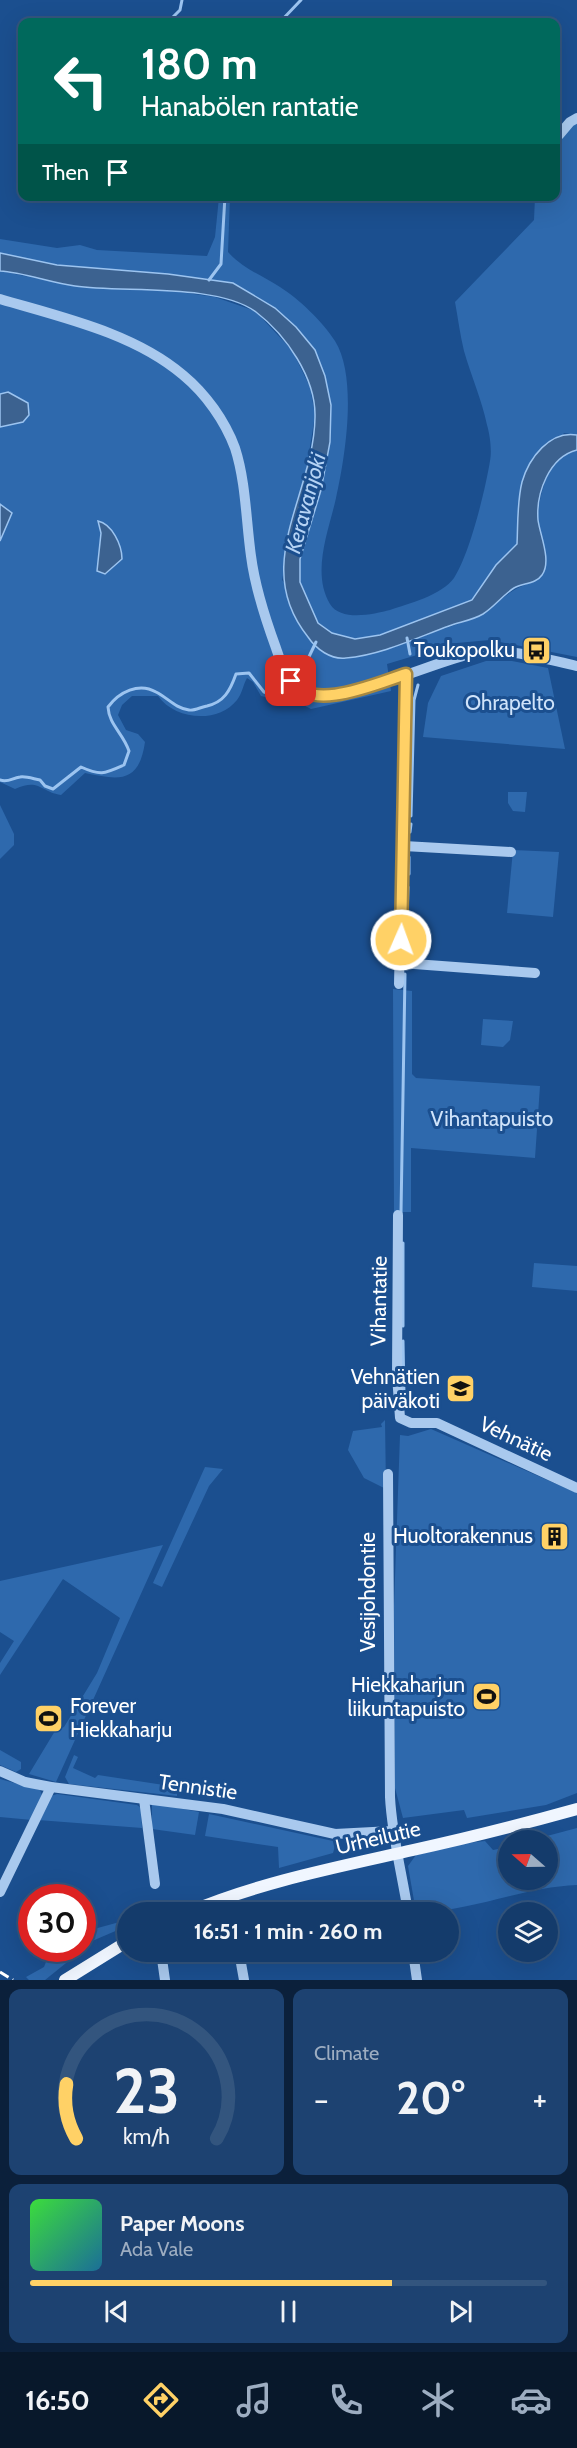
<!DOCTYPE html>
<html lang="en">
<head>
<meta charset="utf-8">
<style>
  :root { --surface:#143b6b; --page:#1d4271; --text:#f1f3f6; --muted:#9dadc1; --line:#33557e; --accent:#ffd166 }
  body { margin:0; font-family:Cabin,sans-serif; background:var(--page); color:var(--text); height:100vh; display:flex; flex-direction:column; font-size:22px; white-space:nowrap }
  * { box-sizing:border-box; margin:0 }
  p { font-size:20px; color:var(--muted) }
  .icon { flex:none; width:33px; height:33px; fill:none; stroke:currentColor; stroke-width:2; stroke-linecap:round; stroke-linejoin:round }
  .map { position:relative; height:1980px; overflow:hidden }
  .details { display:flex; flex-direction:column; gap:9px; padding:9px; background:#0b203b; flex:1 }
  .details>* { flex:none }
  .hud { position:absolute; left:18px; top:18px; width:542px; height:183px; border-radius:12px; box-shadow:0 6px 24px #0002,0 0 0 2px var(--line); background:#00695c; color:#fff; overflow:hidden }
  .needle { width:39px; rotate:290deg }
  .buttons { position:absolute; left:498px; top:1830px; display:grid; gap:12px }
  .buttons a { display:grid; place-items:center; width:60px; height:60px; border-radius:50%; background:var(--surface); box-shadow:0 6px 24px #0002,0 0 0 2px var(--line); font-size:30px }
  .speed { position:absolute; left:18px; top:1884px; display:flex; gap:12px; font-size:30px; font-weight:700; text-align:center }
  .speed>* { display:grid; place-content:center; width:78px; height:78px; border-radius:50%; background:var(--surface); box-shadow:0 6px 24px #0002,0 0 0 2px var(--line); line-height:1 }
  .speed .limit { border:9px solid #d22; background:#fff; color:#111 }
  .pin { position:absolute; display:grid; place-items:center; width:51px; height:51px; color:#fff; margin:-26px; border-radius:12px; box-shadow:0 3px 9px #0006 }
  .me { position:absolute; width:66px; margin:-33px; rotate:2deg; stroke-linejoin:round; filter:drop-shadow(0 0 4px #0008) }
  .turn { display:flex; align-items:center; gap:21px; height:126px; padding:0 24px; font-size:27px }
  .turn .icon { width:78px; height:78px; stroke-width:2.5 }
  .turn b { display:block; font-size:42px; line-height:51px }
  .then { display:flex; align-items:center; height:57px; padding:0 24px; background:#0003; gap:12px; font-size:22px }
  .big { font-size:45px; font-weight:800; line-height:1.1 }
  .details .tile { flex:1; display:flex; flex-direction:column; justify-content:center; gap:9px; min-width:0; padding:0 21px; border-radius:12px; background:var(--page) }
  .details .dial { align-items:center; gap:0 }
  .dial svg { height:156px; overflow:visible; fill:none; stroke:var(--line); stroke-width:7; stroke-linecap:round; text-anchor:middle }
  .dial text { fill:var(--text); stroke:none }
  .song { display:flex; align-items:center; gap:18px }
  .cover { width:72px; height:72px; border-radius:9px; background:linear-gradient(135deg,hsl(120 70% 55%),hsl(200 70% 35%)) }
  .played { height:6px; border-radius:3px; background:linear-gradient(90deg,var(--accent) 70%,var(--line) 70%) }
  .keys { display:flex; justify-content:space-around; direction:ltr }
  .heat { display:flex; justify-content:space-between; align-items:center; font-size:33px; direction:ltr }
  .details .tiles { flex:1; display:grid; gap:9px; grid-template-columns:1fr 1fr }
  .tile:last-child { grid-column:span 2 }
  .trip { position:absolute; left:117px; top:1902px; width:342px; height:60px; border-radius:30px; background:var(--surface); box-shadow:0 6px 24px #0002,0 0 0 2px var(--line); font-weight:800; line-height:60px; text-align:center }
  .dock { display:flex; height:96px; justify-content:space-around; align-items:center; background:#08182b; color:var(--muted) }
  .dock .icon { width:42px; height:42px }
  .dock .active { color:var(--accent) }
  .dock b { font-size:27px; color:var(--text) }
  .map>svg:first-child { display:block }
  .green { fill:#2e69ad }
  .water { fill:#3c6290; stroke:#9cc4f0; stroke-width:1.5 }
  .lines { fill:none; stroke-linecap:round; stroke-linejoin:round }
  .stream { stroke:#9cc4f0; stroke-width:3 }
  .minor { stroke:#a9c9ee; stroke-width:10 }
  .major { stroke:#f0f6ff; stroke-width:12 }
  .rail { stroke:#fff; stroke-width:3; stroke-dasharray:10 4.5; stroke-linecap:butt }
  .route-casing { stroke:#a68842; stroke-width:15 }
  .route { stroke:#ffd166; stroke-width:10 }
  .labels { text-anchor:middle; stroke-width:6; stroke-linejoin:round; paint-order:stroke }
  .poi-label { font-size:21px; fill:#fff; stroke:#1b4f8f; text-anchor:end }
  .park-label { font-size:21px; fill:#cfe3fa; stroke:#1b4f8f }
  .street-label { font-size:21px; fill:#fff; stroke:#1b4f8f }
  .water-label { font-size:22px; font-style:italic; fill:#b5d3f5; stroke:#1b4f8f }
</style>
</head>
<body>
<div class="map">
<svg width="577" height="1980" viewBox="0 0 577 1980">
  <rect width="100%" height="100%" fill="#1b4f8f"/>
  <g class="green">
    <path d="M577,123V435L564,433L522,481L517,544L496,565L473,600L380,635L355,639L332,633L318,623L300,583V559L321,490L330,442L331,405L325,376L315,350L210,279L57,265L0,253V239L57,248L80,245L97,250L207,256L215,237L219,197H230L228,252C243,269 262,275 280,287C299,299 323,322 335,341C358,378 345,458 336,498C329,530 311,572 330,604C341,622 374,614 390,610C408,604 442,595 454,578C470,553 485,491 490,461C492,451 490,435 487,425C482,400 471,376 464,351C460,335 458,318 455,302L534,220L535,197L555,196C555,171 548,136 577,123Z"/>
    <path d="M0,271L79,287L172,291L215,297L255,311L292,350L310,387L315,415L307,466L282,580L345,659L383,650L472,619C497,608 505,589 534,582C537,544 530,461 577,450V657L490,640L457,643L387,664L391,691L311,709L292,699L287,692L279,700L261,696L253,682L247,678C243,685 242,694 237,700C218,724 175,720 158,696H132L122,705L118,715L126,730L138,734L145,742C139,784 119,780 85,773L61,795C40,792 40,778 15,789L0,782Z"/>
    <path d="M486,661H512L548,668L565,749L423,737L428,703L441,676Z"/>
    <path d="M508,792H527L525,812L513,811L508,803Z"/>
    <path d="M0,805L14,834V845L0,859Z"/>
    <path d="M513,850L559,852L553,917L507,913Z"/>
    <path d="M393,989L412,991V1074L416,1078L540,1086L535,1158L411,1148V1212H394Z"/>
    <path d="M483,1019L513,1021L510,1040L503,1047L481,1045Z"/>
    <path d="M534,1263L577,1266V1291L532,1287Z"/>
    <path d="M385,1420L386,1489L364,1478L348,1450L353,1431L382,1427L381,1424Z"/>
    <path d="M431,1429L577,1493V1793L546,1805L467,1818L464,1810L403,1818L395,1788L394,1606L400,1435L408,1436Z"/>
    <path d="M205,1467L223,1469L209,1486L162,1587L153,1583Z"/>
    <path d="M163,1545L56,1782L29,1774L55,1731L64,1727L97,1673L120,1618L63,1579L0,1675V1663L14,1641L0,1632V1581Z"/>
    <path d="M0,1750L21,1762V1769L16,1772L0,1765Z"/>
    <path d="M74,1755L78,1757L73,1768L95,1778L98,1775L177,1787V1796L69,1784L65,1777Z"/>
    <path d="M0,1779L40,1790L42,1795L32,1820L0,1817Z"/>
    <path d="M57,1794L137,1805L141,1808L142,1828L38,1820L51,1796Z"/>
    <path d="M152,1803L199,1812L195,1835L152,1829Z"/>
    <path d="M209,1814L333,1841L335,1846L333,1853L279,1868L278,1847L205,1836Z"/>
    <path d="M577,1828V1885C522,1887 472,1912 416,1912L408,1866L416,1855L467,1843L485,1841L493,1850L508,1847V1880H548V1840H532Z"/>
    <path d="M380,1835L385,1838L382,1846L344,1850L348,1841Z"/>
    <path d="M127,1920V1926L83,1945V1932Z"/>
    <path d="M76,1955L45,1980H29L26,1977L44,1967L46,1962Z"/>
  </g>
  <g class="water">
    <path d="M0,253L57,265L168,274L233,283L275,308L296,327L315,350L325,376L331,405L330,442L321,490L300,559V582L318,623L332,633L355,639L380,635L472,600L496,565L517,544C518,524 517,502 522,482C529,458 550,430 577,435V450C549,457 536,493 538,520C540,535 552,561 542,575C536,584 523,583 514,588C503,595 494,607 483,614C473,620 460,622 449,626C416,638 381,655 346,658C331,660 316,649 308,637C250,565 314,495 315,417C316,378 286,335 256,312C217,283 123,293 75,286C52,283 22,272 0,271Z"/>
    <path d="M8,392L28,403L29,415L23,422L0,427V394Z"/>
    <path d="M0,504L12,513L0,541Z"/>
    <path d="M98,521C112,524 122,545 122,559L105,574L97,571L101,533Z"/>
  </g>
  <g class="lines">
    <g class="stream">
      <path d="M168,22L180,10L182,0"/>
      <path d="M280,22L301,0"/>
      <path d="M209,280L221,264L225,196"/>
      <path d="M407,638L410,654"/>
      <path d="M0,780C8,783 12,778 20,777C26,776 34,779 40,780L45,786L53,789L81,767C101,776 104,774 124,765L129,751C123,733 109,725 108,707C119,692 139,682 156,692C168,698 175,708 189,710C194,711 201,707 207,706C224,702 230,691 236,674L249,673L264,692L270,694L281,678L306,663L316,642"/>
      <path d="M411,816L414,700L418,685"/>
      <path d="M410,832L411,824"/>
      <path d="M409,874V857"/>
      <path d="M406,949L408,887"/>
      <path d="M401,1213L405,974"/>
      <path d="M403,1326V1243"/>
      <path d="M403,1341L404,1396"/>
    </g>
    <g class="minor">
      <path d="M559,135L570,122L577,118"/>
      <path d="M0,299C61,317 134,333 183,375C206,394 225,421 235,448C246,482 246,521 251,556C255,588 265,618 276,648C281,663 288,685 304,692C338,708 434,661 474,653C508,647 544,659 577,666"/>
      <path d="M404,846L511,852"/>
      <path d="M401,963L535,973"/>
      <path d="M399,984L406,674"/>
      <path d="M398,1215L397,1375L400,1418L411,1423H437L577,1488"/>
      <path d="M388,1474L390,1797C392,1836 402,1874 408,1912"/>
      <path d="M0,1771L25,1782L51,1787L223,1809L335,1834L392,1831"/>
      <path d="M144,1799L155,1884"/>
      <path d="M0,1892L51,1787"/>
      <path d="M230,1897L233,1912"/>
      <path d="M161,1952L165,1980"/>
      <path d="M239,1952L244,1980"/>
      <path d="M413,1952L417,1980"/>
    </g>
    <g class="major">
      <path d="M189,1912C260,1882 338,1867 413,1850C468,1838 523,1824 577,1809"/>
      <path d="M65,1980L128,1941"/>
    </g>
    <path class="rail" d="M0,1972L13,1980"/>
  </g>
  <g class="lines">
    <defs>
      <path id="route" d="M291,681C312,713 377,683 406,674L401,940"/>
    </defs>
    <use href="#route" class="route-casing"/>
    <use href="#route" class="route"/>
  </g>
  <defs>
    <symbol id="bus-square" viewBox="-11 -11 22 22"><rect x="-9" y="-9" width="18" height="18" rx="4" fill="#ffd166" stroke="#1b4f8f"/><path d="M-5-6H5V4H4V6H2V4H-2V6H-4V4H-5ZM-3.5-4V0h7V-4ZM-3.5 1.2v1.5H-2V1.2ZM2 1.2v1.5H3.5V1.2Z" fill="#111"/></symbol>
    <symbol id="school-square" viewBox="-11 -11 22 22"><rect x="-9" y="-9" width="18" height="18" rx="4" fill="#ffd166" stroke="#1b4f8f"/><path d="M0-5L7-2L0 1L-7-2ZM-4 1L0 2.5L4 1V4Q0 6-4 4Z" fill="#111"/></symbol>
    <symbol id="building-square" viewBox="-11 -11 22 22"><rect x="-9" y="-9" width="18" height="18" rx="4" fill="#ffd166" stroke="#1b4f8f"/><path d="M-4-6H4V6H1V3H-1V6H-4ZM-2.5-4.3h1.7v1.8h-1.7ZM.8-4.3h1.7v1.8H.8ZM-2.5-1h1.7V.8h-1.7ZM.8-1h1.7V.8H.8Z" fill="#111"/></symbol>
    <symbol id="stadium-square" viewBox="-11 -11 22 22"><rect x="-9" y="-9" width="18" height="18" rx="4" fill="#ffd166" stroke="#1b4f8f"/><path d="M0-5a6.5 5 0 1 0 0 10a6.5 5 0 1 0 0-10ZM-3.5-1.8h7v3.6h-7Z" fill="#111"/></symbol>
  </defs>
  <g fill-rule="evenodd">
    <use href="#bus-square" x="520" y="634" width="33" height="33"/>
    <use href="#school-square" x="444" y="1372" width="33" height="33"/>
    <use href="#building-square" x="538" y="1520" width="33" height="33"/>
    <use href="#stadium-square" x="470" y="1680" width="33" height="33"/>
    <use href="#stadium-square" x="32" y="1702" width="33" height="33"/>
  </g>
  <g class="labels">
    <g class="poi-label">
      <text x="515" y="657">Toukopolku</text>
      <text x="440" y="1384">Vehnätien<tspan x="440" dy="24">päiväkoti</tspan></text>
      <text x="533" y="1543">Huoltorakennus</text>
      <text x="465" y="1692">Hiekkaharjun<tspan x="465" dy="24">liikuntapuisto</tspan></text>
      <text x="70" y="1713" text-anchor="start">Forever<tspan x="70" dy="24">Hiekkaharju</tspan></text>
    </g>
    <g class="park-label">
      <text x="510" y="710">Ohrapelto</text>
      <text x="492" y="1126">Vihantapuisto</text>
    </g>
    <g class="street-label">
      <text transform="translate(379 1301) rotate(-89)" y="7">Vihantatie</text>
      <text transform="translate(516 1439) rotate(25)" y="7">Vehnätie</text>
      <text transform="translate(368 1592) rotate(-90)" y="7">Vesijohdontie</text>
      <text transform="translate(198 1787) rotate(8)" y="7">Tennistie</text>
      <text transform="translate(378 1838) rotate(-13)" y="7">Urheilutie</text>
    </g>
    <g class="water-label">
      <text transform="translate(305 503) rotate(-75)" y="8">Keravanjoki</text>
    </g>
  </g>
</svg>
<div class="buttons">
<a><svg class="needle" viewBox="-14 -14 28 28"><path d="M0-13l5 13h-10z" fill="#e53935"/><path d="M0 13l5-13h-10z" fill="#9dadc1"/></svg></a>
<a><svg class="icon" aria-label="layers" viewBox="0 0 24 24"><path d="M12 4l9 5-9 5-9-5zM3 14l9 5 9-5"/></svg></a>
</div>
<div class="speed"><div class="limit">30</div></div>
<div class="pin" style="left:291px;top:681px;background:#d93025"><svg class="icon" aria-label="arrive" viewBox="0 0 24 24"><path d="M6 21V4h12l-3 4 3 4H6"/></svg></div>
<svg class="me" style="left:401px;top:940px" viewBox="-20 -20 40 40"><circle r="17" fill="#ffd166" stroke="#fff" stroke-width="3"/><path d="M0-11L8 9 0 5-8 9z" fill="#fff"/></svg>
<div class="trip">16:51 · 1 min · 260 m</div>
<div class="hud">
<div class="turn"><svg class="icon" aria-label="left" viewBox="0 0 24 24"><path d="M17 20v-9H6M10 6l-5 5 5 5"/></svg><div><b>180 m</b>Hanabölen rantatie</div></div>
<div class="then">Then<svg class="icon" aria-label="arrive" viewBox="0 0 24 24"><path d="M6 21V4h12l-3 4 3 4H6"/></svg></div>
</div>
</div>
<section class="details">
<div class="tiles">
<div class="tile dial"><svg viewBox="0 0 100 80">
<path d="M14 69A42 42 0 1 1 86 69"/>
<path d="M14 69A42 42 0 0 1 9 41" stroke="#ffd166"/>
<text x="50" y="56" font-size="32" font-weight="700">23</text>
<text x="50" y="72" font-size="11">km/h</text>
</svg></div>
<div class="tile"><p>Climate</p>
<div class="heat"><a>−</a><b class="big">20°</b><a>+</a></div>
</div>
<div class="tile">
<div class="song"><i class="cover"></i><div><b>Paper Moons</b><p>Ada Vale</p></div></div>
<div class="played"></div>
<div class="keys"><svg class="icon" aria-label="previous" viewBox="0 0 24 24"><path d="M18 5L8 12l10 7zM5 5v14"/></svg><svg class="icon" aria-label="pause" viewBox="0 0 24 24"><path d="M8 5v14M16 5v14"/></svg><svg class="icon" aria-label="next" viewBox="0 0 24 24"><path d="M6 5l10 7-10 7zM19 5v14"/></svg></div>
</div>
</div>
</section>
<nav class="dock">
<b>16:50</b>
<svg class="icon active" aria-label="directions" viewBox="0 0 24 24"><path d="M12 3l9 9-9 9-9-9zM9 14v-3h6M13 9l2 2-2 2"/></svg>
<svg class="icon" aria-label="music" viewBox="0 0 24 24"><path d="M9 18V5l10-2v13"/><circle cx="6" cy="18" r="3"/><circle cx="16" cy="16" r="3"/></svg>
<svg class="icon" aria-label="phone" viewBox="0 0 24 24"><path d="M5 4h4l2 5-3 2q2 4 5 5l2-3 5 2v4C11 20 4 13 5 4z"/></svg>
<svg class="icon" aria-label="climate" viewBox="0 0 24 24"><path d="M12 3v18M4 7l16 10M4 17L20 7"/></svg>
<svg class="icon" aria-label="car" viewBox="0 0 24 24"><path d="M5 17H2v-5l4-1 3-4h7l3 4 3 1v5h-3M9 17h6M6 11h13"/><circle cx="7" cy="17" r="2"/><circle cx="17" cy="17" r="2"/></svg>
</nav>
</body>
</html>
